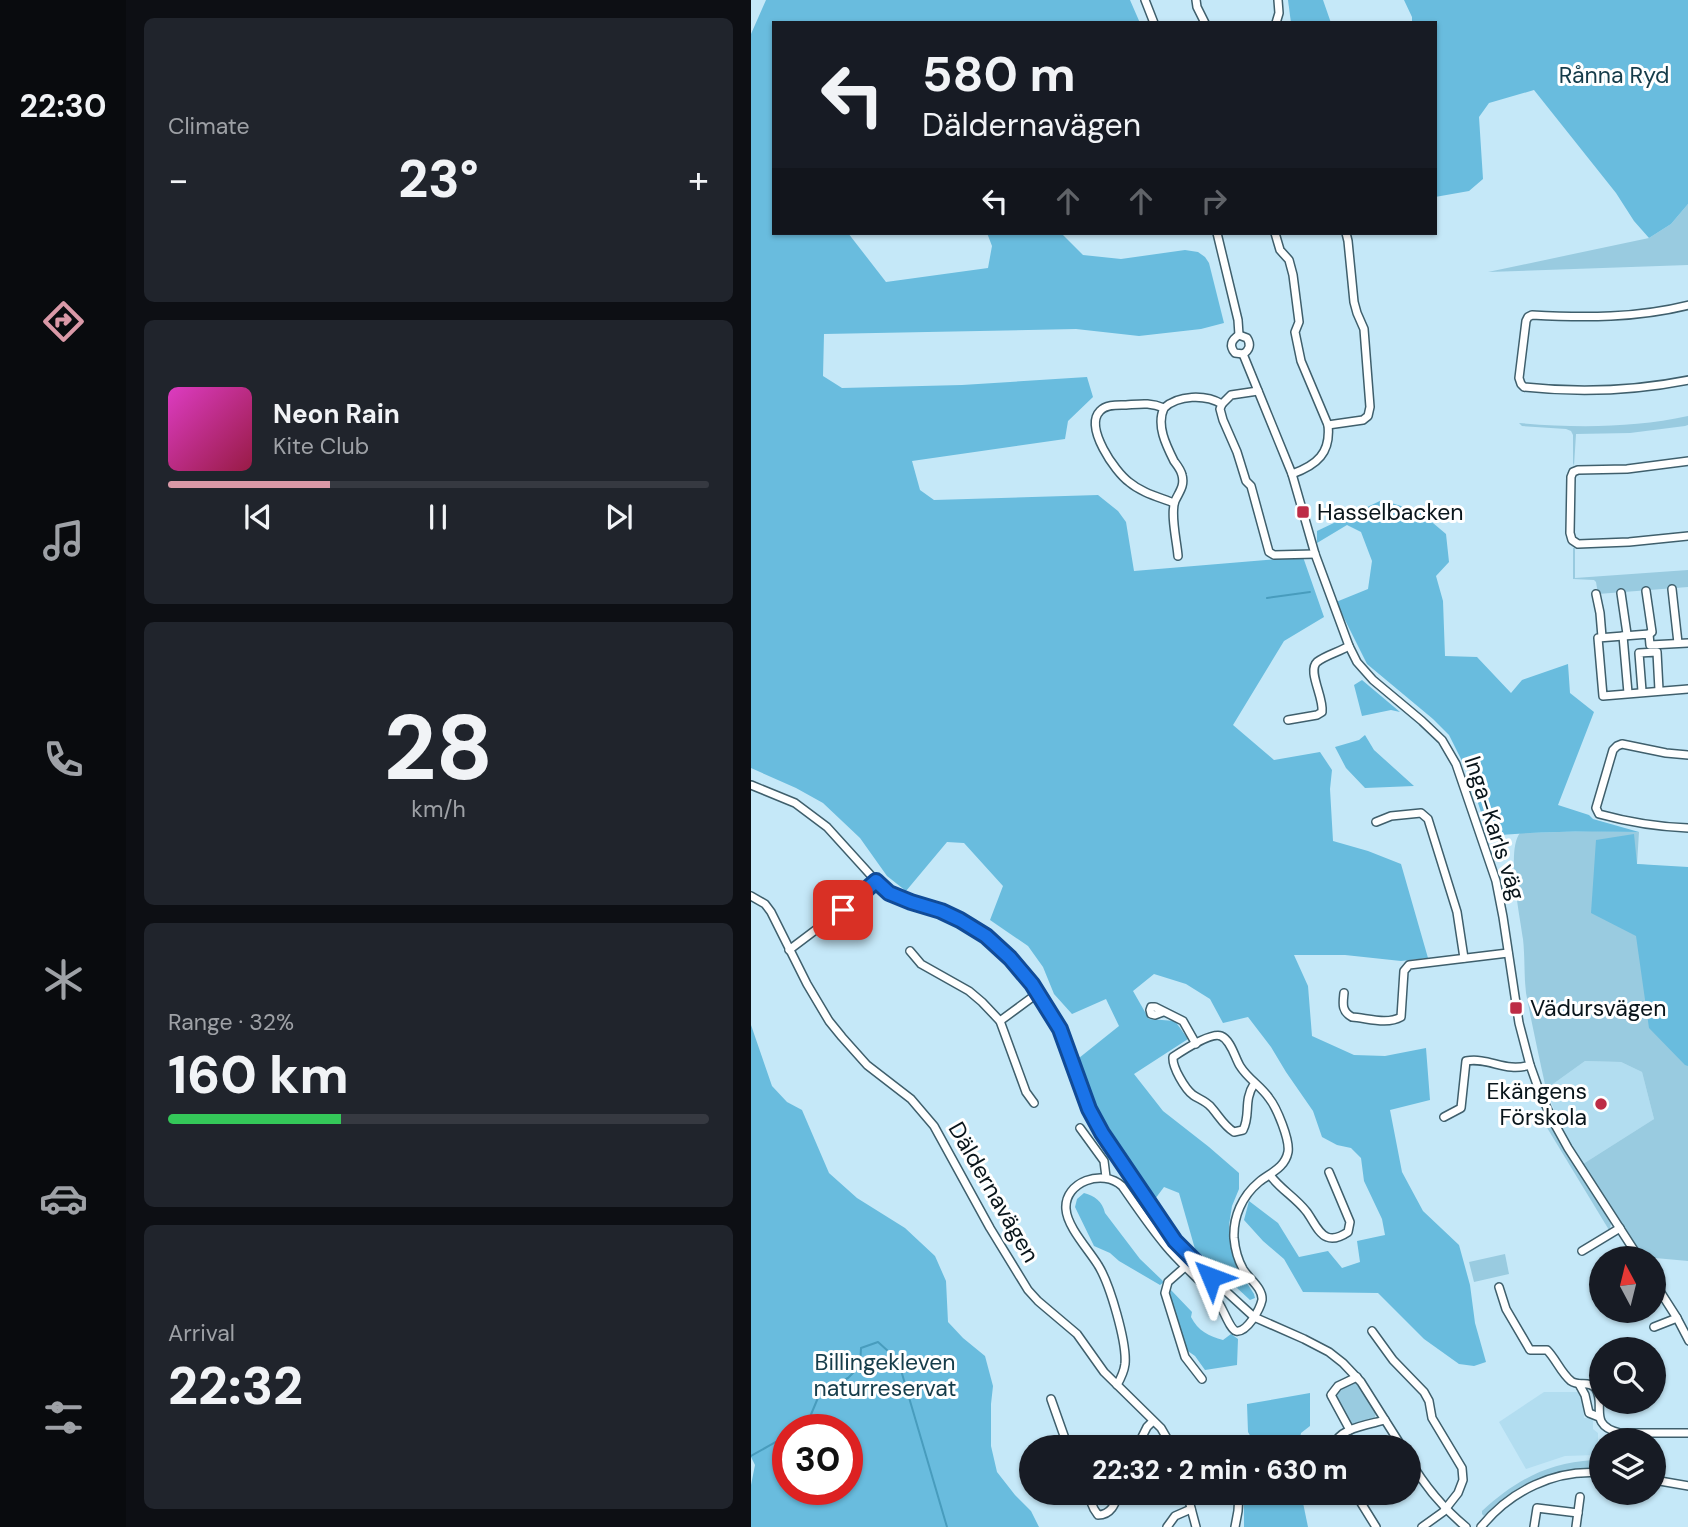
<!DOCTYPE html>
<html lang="en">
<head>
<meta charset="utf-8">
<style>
  :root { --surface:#171b24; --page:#20242c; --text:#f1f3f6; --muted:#9ea1a6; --line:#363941; --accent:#da99a7 }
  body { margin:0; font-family:"DM Sans",sans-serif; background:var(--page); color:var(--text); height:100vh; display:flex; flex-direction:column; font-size:26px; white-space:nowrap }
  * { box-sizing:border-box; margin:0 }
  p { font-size:23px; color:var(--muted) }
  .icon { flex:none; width:38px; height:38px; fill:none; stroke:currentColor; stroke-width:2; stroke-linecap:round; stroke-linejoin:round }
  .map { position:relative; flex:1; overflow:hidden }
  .drawer { display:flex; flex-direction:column; gap:18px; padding:18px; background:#0d0f14; width:625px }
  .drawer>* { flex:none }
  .hud { position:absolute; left:21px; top:21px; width:665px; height:214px; border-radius:0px; box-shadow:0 2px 5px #0004; background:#171b24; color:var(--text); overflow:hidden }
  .needle { width:46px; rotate:353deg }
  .fabs { position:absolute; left:838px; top:1246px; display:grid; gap:14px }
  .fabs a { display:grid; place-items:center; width:77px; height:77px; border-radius:50%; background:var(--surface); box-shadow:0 2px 5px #0004; font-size:35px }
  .speed { position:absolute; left:21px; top:1414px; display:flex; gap:14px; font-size:35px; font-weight:700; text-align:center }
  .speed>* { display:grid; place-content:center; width:91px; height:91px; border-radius:50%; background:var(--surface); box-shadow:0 2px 5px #0004; line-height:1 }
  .speed .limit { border:10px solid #d22; background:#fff; color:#111 }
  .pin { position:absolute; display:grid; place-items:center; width:60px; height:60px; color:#fff; margin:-30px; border-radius:14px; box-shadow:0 4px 10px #0006 }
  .me { position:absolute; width:77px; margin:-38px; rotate:314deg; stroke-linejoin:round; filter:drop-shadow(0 0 5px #0008) }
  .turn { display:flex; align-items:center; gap:24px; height:147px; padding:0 35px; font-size:32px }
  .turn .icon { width:91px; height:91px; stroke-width:2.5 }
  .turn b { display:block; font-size:49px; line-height:60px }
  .lanes { display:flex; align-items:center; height:66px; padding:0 35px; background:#0003; justify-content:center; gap:35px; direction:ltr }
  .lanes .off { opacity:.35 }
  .big { font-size:52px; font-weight:800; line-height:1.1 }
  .drawer .card { flex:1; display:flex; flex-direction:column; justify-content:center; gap:10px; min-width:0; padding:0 24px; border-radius:10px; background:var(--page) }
  .drawer .dial { align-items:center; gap:0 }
  .dial b { font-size:91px; line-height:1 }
  .song { display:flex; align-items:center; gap:21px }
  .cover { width:84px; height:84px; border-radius:10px; background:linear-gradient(135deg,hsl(310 70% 55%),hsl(340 70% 35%)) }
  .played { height:7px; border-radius:4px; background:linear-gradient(90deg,var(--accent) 30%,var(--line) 30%) }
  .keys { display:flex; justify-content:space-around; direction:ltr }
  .heat { display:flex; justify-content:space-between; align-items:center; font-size:38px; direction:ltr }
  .charge { height:10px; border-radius:5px; background:linear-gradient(90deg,#34c759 32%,var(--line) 0) }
  .trip { position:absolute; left:268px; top:1435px; width:402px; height:70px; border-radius:35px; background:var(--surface); box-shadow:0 2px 5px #0004; font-weight:800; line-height:70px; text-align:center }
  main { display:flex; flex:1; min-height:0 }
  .menu { display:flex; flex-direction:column; width:126px; justify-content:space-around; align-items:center; background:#090b0e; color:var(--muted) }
  .menu .icon { width:49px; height:49px }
  .menu .selected { color:var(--accent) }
  .menu b { font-size:32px; color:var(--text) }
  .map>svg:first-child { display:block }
  .built { fill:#b2ddf0 }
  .green { fill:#99cbe0 }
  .forest { fill:#69bcde; fill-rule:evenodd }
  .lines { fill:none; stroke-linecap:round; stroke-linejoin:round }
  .stream { stroke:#489cbd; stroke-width:2 }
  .minor-casing { stroke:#3f5f6c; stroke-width:10 }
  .minor { stroke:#fff; stroke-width:7 }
  .route-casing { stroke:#114b97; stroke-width:18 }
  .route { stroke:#1a73e8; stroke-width:12 }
  .poi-dot { fill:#bd2c46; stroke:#fff; stroke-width:2.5 }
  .labels { text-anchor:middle; stroke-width:6; stroke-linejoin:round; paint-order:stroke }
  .park-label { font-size:23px; fill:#153c4a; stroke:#fff }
  .poi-label { font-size:23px; fill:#09151b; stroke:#fff; text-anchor:start }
  .street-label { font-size:23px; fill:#09151b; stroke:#fff }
</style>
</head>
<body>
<main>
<nav class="menu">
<b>22:30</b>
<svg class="icon selected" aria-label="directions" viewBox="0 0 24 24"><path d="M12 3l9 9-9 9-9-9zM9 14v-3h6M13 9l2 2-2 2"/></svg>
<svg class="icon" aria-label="music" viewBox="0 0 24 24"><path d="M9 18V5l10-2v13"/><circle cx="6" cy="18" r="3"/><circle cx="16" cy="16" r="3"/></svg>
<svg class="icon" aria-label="phone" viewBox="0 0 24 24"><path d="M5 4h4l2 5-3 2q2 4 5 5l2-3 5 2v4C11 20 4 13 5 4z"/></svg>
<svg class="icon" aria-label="climate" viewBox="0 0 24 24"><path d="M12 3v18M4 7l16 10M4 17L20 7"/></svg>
<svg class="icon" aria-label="car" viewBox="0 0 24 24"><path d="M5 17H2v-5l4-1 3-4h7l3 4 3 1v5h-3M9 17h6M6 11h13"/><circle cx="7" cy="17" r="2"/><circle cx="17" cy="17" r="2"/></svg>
<svg class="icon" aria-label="filters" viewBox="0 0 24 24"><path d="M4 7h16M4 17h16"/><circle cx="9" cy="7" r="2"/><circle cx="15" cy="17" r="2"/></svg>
</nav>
<section class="drawer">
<div class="card"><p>Climate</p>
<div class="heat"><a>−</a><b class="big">23°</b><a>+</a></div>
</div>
<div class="card">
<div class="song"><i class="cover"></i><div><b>Neon Rain</b><p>Kite Club</p></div></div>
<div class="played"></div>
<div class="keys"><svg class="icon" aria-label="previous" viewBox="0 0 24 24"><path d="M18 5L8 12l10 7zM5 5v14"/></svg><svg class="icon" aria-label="pause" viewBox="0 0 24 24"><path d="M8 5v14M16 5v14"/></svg><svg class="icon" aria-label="next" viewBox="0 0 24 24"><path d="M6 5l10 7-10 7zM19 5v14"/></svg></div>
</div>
<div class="card dial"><b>28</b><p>km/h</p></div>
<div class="card"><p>Range · 32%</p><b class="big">160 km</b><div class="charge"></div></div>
<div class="card"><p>Arrival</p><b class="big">22:32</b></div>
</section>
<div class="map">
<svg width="938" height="1527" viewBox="0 0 938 1527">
  <rect width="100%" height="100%" fill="#c5e8f8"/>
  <g class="built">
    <path d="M834,1061L870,1062L891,1072L903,1119L832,1164L812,1132L795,1089Z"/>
    <path d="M793,1392H827L830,1394L832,1399L833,1418H842V1429L847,1433V1453L845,1455L814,1456L775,1469L748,1422Z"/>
  </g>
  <g class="green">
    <path d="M937,204V265L737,272L898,238L920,224Z"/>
    <path d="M937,416V425L934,426L879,433L825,434L823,466L822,463V435L820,431L815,429L771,426L768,423C824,428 882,428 937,416Z"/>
    <path d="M822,548H824V578L937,570V587L847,594L845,582L843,580L822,579Z"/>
    <path d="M841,831L888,832L886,864L918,867H937V1261L893,1257L832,1164L903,1119L891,1072L870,1062L834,1061L795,1089C788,1057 781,1025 775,993C773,976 774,957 772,939C769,917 755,850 769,833Z"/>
    <path d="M799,1124L860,1223L859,1229L858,1230L795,1126Z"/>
    <path d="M754,1254L758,1274L723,1282L718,1262Z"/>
    <path d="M602,1380L615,1396L625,1414L623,1419L600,1426L582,1396L583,1393Z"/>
    <path d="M842,1460L850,1462V1469C805,1468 766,1485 733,1516L731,1514V1511C765,1480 796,1463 842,1460Z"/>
  </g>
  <g class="forest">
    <path d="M15,0H379L389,23H23V233H97L135,282L237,268L241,246L236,233H310L332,255L370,259L434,250L447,252L454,257L458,263L473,323L450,329L388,336L325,329L73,334L72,376L91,388L211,385L336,377L342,397L317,421L314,439L161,461L169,490L183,500L347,495L367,511L375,522L383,571L552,557L573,617L533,641L482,725L523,760L569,752L581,770L579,789L582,841L617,851L650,864L677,958L650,961L594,955H543L557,986L561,1036L603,1055L634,1056L675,1048L679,1100L639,1110L651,1172L672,1211L708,1245L719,1285L724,1323L735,1362L723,1366L708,1364L673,1339L627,1293L552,1292L533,1259L512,1241L493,1220L498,1201L527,1223L548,1257L577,1251L591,1268L609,1262L606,1241L634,1235L631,1219L613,1181L610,1158L600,1148L586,1145L571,1137L562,1111L535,1072L520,1047L497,1017L472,1023L459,999L435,984L403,974L382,991L398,1019L424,1021L437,1039L383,1074L412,1111L458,1147L488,1173V1189L481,1206L478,1225L480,1249L485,1266L503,1294L504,1298L499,1300L444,1249L428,1193L413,1187L404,1199L344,1106L328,1058L368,1026L355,999L321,1014L303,994L292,967L277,946L239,920L252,886L213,843L196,842L155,891L136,876L109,838L72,803L45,788L0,768V34Z"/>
    <path d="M537,0H572L580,23H540Z"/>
    <path d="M653,0H937V204L920,224L898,238L883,221L865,193L783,90L738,103L728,117L732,179L718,191L684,197V23H661V17Z"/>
    <path d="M631,500L669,512L695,534L698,562L685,576L692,601L694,656L726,657L760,693L771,680L817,664L819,693L843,712L807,805L838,815L842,819L888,832C838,831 788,831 738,836L717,773L698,735L682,719L616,664L585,602L617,589L621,561L610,532L596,525L566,543V531Z"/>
    <path d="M611,680L649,712L640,710L611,716L603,685Z"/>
    <path d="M614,735L623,750L663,786L614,788L595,768L584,747L608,740Z"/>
    <path d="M883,834L886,864L937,867V1066L934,1065L898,1028L885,936L840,913L845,840Z"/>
    <path d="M0,1025L21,1086L36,1102L51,1110L78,1173L106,1198L154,1228L184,1256L195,1281L197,1322L212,1338L234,1356L242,1386L240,1404V1446L246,1472L264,1495L280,1511L288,1527H0V1485L4,1465L0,1457ZM37,1430H96V1489H37Z"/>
    <path d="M333,1193C344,1196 351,1201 354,1213L389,1259L413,1282L409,1285L368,1261L359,1253L343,1246L324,1207L326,1199Z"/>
    <path d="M419,1289L441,1312L440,1317C447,1331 458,1336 472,1340L480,1334L487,1339L486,1365L454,1370L444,1356L434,1349L417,1291Z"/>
    <path d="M559,1393V1426L550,1433L547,1447H499L500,1437L497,1432L496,1404Z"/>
    <path d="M493,1493H550L557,1527H493Z"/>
  </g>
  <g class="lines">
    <g class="stream">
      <path d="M516,598L559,592"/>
      <path d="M56,1424L69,1393L97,1378L109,1366L110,1348L127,1342L147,1360L196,1527"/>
      <path d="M50,1430L54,1428"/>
      <path d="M0,1456L37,1435"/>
    </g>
    <defs>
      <g id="minor">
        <path d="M394,0L403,23"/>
        <path d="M445,0L446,7L454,23"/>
        <path d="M525,23L528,13L527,0"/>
        <path d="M466,233L487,320L488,335"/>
        <path d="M524,233L529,250L538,260L542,275L548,322L544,332L550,361L577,425C580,453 566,465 541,474"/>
        <path d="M938,305C886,318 834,318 781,315L777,317L775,321L768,378L770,384L773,387C828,393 883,391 938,380"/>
        <path d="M488,335C480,340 478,346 484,353L492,354"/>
        <path d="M488,335L496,338C500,344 499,350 492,354"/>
        <path d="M492,354L541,474L564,554L598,646L606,662L622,680L671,721L691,740L705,764L745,881L752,917L768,1023L779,1065L789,1093L802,1121L817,1148L888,1258"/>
        <path d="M471,404L469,409L472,420L486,452L495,481L500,486L518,552L523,555L564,554"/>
        <path d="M413,408C399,402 389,404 375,405C367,405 355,404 349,411C333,427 364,472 378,482C391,493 408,497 423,503"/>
        <path d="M577,425L612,420L617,416L619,407L613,329L606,313L603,302L597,241L595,233"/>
        <path d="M938,461L876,469L827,470L822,472L820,477L819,533L821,540L827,544L878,542L938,536"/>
        <path d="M427,556C426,542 419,514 424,501C428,492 434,486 431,475C430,470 426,465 423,461C415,445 405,425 413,408C427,395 454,394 471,404L480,395L507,391"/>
        <path d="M921,589L927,643"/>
        <path d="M895,591L901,632L898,634"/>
        <path d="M870,593L876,634"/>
        <path d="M845,594L849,613L851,637"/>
        <path d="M872,636L877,693"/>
        <path d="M938,643L899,645L898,634L847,638L852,696L938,689"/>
        <path d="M891,691L888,653L906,652L908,690"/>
        <path d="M537,720L566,715L571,712C573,697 556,671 566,662C575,655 588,652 598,646"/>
        <path d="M938,755L915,753L871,744L866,746L862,750L845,808L848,814C877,822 907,827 938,828"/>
        <path d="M0,785L44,803L76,827L125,881L138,893L160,902L190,911L209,920L235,936L259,958L281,983L309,1029L338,1109L351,1133L424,1241L443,1262L503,1317L553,1339L578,1352L592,1363L610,1382L651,1447"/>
        <path d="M625,822L640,816L670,813L677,819L706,912L713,958"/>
        <path d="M0,896L14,904L20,912L56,984L78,1021L91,1037L116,1065L160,1099L183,1126L239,1228L277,1290L287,1301L326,1334L353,1372L410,1428L421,1447"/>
        <path d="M38,950L91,910L125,881"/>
        <path d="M159,951L170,964L218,991L231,1002L249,1021L275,1092L283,1103"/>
        <path d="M593,993C592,1003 590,1011 601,1017C616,1018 636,1025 650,1017L653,971L658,965L757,953"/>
        <path d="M412,1012L404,1015L400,1014L399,1010L400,1007H404L432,1021L445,1044"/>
        <path d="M249,1021L287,993"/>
        <path d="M693,1117L710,1108L715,1061C739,1057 754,1073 779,1065"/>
        <path d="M329,1128L353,1161L355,1177"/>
        <path d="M519,1175C529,1189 544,1197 555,1211C561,1218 567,1234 576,1237C583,1240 591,1236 597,1232L599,1222L578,1172"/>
        <path d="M831,1251L869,1228"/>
        <path d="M434,1267L417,1282L414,1293L434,1357L451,1379"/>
        <path d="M903,1282L926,1318L938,1341"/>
        <path d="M748,1287L755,1309L779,1350H796C805,1359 810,1373 820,1381C828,1387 839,1380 845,1389C855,1405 836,1425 869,1433H938"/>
        <path d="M903,1327L926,1318"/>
        <path d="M621,1331L642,1360L673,1392L678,1401L681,1418L711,1468L712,1480L707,1493L692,1512L671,1527"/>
        <path d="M828,1384L834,1395L838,1413L848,1417"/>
        <path d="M366,1385C370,1378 373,1372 374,1364C376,1343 359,1284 347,1265C338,1250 316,1227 315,1209C313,1182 352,1168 371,1186C385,1206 399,1227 415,1246C430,1264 448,1279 463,1296C471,1304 478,1329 485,1331C496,1333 509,1309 511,1300C512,1288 498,1279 492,1269C487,1260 484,1249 483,1238C482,1217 491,1196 508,1182C519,1173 534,1168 537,1152C539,1140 526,1108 518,1098C510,1086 497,1079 489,1066C484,1058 480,1040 470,1036C460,1032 431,1051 422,1057C421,1067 434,1089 442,1095C448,1099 455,1101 460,1107C468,1116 473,1126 483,1132L492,1130C500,1115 492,1101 503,1084"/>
        <path d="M300,1399L317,1447"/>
        <path d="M599,1430L580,1395L587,1386L606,1377"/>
        <path d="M386,1447L396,1427L402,1421"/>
        <path d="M493,1447L494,1442"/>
        <path d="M582,1447C587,1428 616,1425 634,1420"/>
        <path d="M658,1459C673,1485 692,1508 715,1527"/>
        <path d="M903,1480L938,1486"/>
        <path d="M336,1493L343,1509L347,1515C360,1515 364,1504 368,1493"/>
        <path d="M436,1493L445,1527"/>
        <path d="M604,1493L625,1527"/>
        <path d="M416,1527L424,1516L440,1509"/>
        <path d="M484,1527L487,1511L488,1493"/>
        <path d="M730,1527C759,1491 804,1469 850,1473"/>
        <path d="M783,1527L786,1508L827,1513"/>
        <path d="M825,1527L829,1497"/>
      </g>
    </defs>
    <use href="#minor" class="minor-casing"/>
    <use href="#minor" class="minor"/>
  </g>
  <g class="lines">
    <defs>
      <path id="route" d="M92,910L125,881L138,893L160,902L190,911L209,920L235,936L259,958L281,984L309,1029L338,1109L351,1133L424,1241L460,1277"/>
    </defs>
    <use href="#route" class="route-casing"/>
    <use href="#route" class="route"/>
  </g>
  <g class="poi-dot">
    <rect x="545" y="505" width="14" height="14" rx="3.5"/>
    <rect x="758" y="1001" width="14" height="14" rx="3.5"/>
    <circle cx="850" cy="1104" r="7"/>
  </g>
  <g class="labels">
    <g class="park-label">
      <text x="863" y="83">Rånna Ryd</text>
      <text x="134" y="1370">Billingekleven<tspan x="134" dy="26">naturreservat</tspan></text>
    </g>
    <g class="poi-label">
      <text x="566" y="520">Hasselbacken</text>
      <text x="779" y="1016">Vädursvägen</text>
      <text x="836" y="1099" text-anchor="end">Ekängens<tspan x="836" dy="26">Förskola</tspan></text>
    </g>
    <g class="street-label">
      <text transform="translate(744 828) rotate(72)" y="8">Inga-Karls väg</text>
      <text transform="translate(243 1192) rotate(60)" y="8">Däldernavägen</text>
    </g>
  </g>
</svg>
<div class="fabs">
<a><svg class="needle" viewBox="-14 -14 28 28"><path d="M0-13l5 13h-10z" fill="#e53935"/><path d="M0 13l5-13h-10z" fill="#9ea1a6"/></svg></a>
<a><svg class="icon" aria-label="search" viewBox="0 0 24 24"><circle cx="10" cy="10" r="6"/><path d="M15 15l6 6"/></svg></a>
<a><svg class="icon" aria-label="layers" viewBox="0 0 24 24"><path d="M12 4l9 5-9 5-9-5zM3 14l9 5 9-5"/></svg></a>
</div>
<div class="speed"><div class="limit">30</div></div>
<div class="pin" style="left:92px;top:910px;background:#d93025"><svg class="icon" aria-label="arrive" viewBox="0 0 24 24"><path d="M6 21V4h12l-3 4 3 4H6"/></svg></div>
<svg class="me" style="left:460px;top:1277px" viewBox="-20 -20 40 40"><path d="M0-17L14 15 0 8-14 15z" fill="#1a73e8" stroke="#fff" stroke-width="4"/></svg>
<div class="trip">22:32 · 2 min · 630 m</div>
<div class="hud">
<div class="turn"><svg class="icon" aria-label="left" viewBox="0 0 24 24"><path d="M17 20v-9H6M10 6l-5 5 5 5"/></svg><div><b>580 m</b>Däldernavägen</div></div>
<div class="lanes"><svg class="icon" aria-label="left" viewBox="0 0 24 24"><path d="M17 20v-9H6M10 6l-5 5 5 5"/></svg><svg class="icon off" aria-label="ahead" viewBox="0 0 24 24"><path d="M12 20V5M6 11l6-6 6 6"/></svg><svg class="icon off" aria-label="ahead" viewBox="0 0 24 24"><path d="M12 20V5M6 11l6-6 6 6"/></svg><svg class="icon off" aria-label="right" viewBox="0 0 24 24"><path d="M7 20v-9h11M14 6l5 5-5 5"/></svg></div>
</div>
</div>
</main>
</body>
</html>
